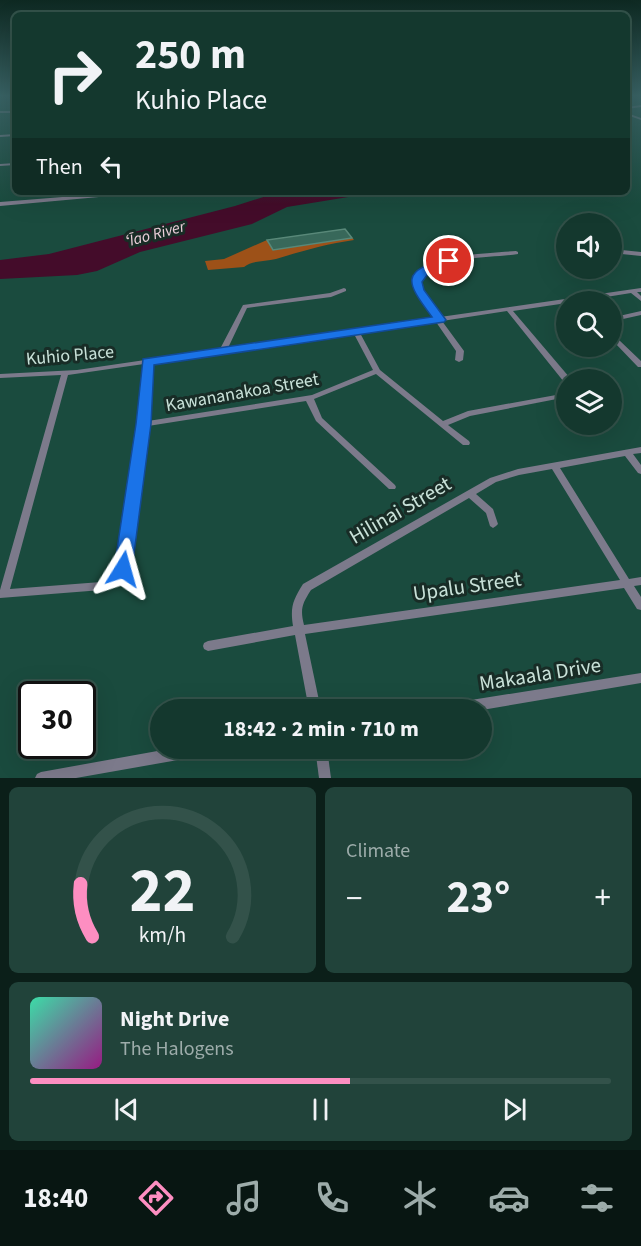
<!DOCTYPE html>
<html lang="en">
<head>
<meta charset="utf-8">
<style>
  :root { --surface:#14382e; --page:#21433a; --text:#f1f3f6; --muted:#9dacaa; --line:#33524a; --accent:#fd8ec1 }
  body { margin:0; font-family:"Source Sans 3",sans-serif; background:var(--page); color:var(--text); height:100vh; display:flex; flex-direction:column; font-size:22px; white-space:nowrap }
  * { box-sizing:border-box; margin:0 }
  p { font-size:20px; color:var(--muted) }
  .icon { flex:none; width:33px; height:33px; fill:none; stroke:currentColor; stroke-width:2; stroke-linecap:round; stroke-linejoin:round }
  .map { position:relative; height:778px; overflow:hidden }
  .panel { display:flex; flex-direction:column; gap:9px; padding:9px; background:#0b1f19; flex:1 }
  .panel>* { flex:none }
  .banner { position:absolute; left:12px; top:12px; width:618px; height:183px; border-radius:9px; box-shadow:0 6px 24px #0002,0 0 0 2px var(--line); background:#14382e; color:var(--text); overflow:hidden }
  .buttons { position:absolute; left:556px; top:213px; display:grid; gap:12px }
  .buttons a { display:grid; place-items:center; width:66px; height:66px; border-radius:50%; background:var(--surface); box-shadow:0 6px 24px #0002,0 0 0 2px var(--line); font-size:30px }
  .speed { position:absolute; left:18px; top:681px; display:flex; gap:12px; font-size:30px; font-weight:700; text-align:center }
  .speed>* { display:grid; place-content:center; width:78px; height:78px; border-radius:50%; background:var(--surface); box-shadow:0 6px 24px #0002,0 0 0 2px var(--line); line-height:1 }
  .speed .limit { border:3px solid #111; border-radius:9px; background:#fff; color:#111 }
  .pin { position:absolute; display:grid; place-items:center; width:51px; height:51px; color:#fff; margin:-26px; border:3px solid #fff; border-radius:50%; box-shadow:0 2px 6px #0007 }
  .me { position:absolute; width:66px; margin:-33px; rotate:8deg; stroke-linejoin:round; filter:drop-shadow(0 0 4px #0008) }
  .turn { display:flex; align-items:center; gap:21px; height:126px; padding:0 24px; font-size:27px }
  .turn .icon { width:78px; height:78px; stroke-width:2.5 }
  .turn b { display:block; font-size:42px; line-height:51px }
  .then { display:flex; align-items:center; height:57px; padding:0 24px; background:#0003; gap:12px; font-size:22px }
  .big { font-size:45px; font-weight:700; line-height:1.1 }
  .panel .tile { flex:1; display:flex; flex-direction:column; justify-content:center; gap:9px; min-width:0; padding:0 21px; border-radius:9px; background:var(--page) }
  .panel .dial { align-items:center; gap:0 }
  .dial svg { height:156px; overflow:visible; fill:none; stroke:var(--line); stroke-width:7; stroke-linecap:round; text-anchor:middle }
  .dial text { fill:var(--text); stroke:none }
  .song { display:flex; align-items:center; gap:18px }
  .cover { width:72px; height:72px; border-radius:9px; background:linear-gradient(135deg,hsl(160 70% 55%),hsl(310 70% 35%)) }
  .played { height:6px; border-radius:3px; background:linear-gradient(90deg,var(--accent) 55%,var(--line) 55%) }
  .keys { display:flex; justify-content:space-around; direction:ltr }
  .heat { display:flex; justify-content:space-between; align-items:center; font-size:33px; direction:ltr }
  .panel .tiles { flex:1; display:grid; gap:9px; grid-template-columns:1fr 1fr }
  .tile:last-child { grid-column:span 2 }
  .trip { position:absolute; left:150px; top:699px; width:342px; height:60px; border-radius:30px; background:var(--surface); box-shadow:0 6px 24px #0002,0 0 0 2px var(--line); font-weight:700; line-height:60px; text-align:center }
  .tab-bar { display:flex; height:96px; justify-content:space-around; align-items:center; background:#081612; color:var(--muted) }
  .tab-bar .icon { width:42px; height:42px }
  .tab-bar .active { color:var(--accent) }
  .tab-bar b { font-size:27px; color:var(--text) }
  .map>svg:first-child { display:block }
  .green { fill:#9d5118 }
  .water { fill:#440c2a }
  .building { fill:#38685a; stroke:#588879; stroke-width:1.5 }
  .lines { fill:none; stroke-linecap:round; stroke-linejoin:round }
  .minor { fill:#7c7a8b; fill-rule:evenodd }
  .route { fill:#1a73e8; stroke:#114b97; stroke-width:1.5 }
  .labels { text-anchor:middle; stroke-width:6; stroke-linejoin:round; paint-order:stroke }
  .far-water-label { font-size:16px; font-style:italic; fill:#eccfda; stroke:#182c26 }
  .street-label { font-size:18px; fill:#c8e1d8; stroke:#182c26 }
  .near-street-label { font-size:21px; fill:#c8e1d8; stroke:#182c26 }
</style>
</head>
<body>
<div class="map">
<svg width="641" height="778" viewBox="0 0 641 778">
  <rect width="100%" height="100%" fill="#1a4b3e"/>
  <path class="green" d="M345,229L354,240C326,244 302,251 276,259C265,262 252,260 244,267L208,270L205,261L224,259L267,240Z"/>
  <path class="water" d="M279,192H379L287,207L252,224L140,252L97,271L77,275L0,279V260L49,254L235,206Z"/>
  <path class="building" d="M345,229L352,238L273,250L267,240Z"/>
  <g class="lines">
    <g class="minor">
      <path d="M627,95H631L632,96L630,97Z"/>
      <path d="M641,105V107L627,109V107Z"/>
      <rect x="0" y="111" width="15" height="2"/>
      <path d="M627,113L641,118V120L627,115Z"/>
      <path d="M15,134V136L0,137V135Z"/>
      <path d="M15,163V165L0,166V164Z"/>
      <path d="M125,192H145L143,193L0,206V202Z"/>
      <path d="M612,249L641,252V256L612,253Z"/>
      <path d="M516,251L518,252V254C493,258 448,256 427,272C425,274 423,277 421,280V291L440,317L641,288V292H637L641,296V301L631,293L575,302H567V303L513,311L570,378V380H567V382H564L507,311L442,321L464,351L463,360L459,362L455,360L456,351L436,322L360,333L380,370L443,421L468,411L567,393V397L470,416L448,425L469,441L470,443L469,445H463L376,374L314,399L322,418L395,485L396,487L395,489H389L316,421L306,401L148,426L126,575C121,584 111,587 102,590L0,598V590L61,375L0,378V374L77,370L220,349L243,305L330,293L344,288L346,289V291L331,297L247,308L228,348L434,318L415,291V280C418,276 421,272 424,269C445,254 490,253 516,251ZM354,334L373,370L312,395L148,421L151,363ZM144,364L140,424L116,573L110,578L101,582L10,589L68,375Z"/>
      <path d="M641,311V315L623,319L614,327L612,328V322L619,316Z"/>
      <path d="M612,332L614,333L619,340L641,361V367H638L614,342L612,340Z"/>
      <path d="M641,447V453L633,454L641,465V474L638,473L625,456L560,468L629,579L641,577V585L634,586L641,597V610L637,609L624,588L305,634L321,710H309L295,635L208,651L204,649L203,646L204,643L208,641L293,626C290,607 293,600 303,584L490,478L518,469ZM552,469L620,580L304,625C300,609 302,604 311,590L469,498L486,513L490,526L493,528L496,526L498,524L493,509L476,494L496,482L519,475Z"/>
      <path d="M641,673V683L482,710H440L442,706L446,704Z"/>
      <path d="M174,748H218L216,752L212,754L76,778H35L37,774L41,772Z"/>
      <path d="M315,748H327L331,778H319Z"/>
    </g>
  </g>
  <linearGradient id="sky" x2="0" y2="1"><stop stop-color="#0e2922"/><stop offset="0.47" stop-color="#386163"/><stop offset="1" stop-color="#386163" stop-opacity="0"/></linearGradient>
  <rect width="641" height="204" fill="url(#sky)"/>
  <path class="route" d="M449,258L453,259V264L430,271L422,282L424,290L446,320L444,322L154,365L151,424L132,569L130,574L123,576L117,574L114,569L136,424L143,359L432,317C405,281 400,271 449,258Z"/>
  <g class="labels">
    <g class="far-water-label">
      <text transform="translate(155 233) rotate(-15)" y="6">ʻĪao River</text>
    </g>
    <g class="street-label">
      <text transform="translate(70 355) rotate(-5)" y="6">Kuhio Place</text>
      <text transform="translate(242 392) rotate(-10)" y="6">Kawananakoa Street</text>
    </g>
    <g class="near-street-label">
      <text transform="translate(400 510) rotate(-30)" y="7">Hilinai Street</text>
      <text transform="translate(467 586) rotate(-8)" y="7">Upalu Street</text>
      <text transform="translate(540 674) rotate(-9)" y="7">Makaala Drive</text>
    </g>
  </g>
</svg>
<div class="buttons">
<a><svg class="icon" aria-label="sound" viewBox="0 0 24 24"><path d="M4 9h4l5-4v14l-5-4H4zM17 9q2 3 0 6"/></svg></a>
<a><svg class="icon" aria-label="search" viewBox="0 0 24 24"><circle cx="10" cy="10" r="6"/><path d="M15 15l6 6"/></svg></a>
<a><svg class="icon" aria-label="layers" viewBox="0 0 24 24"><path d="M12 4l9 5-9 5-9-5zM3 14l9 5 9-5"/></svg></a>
</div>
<div class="speed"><div class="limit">30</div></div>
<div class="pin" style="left:449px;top:261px;background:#d93025"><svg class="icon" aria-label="arrive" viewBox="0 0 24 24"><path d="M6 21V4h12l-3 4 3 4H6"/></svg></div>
<svg class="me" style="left:123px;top:569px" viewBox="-20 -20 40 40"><path d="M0-17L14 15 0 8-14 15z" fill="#1a73e8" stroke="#fff" stroke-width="4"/></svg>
<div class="trip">18:42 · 2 min · 710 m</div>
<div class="banner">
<div class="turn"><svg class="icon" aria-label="right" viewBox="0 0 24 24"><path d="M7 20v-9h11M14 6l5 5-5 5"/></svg><div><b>250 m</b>Kuhio Place</div></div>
<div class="then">Then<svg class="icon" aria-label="left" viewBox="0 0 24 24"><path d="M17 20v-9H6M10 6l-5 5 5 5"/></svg></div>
</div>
</div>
<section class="panel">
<div class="tiles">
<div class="tile dial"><svg viewBox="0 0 100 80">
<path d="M14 69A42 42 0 1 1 86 69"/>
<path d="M14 69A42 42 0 0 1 8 42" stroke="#fd8ec1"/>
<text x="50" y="56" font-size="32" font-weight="700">22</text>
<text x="50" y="72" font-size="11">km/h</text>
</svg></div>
<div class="tile"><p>Climate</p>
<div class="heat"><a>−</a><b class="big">23°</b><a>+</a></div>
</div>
<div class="tile">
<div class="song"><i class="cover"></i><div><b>Night Drive</b><p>The Halogens</p></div></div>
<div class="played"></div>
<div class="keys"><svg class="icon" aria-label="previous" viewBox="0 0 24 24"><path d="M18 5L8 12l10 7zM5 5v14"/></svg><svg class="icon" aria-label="pause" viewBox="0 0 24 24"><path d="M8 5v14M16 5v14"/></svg><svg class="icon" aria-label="next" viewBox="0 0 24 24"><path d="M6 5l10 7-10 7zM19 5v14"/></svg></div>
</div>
</div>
</section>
<nav class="tab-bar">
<b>18:40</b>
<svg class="icon active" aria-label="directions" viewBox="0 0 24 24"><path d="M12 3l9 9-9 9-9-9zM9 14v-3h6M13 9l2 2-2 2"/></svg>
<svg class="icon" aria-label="music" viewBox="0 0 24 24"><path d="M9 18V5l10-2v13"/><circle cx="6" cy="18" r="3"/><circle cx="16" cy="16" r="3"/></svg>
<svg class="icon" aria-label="phone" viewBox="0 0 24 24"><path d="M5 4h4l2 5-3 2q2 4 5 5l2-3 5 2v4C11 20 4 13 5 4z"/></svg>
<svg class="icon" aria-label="climate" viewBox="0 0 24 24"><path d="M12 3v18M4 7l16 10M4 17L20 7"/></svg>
<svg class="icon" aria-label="car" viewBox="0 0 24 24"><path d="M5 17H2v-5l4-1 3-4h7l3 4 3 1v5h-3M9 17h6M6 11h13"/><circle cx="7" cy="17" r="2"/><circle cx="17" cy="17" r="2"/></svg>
<svg class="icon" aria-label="filters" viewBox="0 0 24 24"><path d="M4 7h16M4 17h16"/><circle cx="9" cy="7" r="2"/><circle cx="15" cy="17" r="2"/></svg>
</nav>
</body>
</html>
